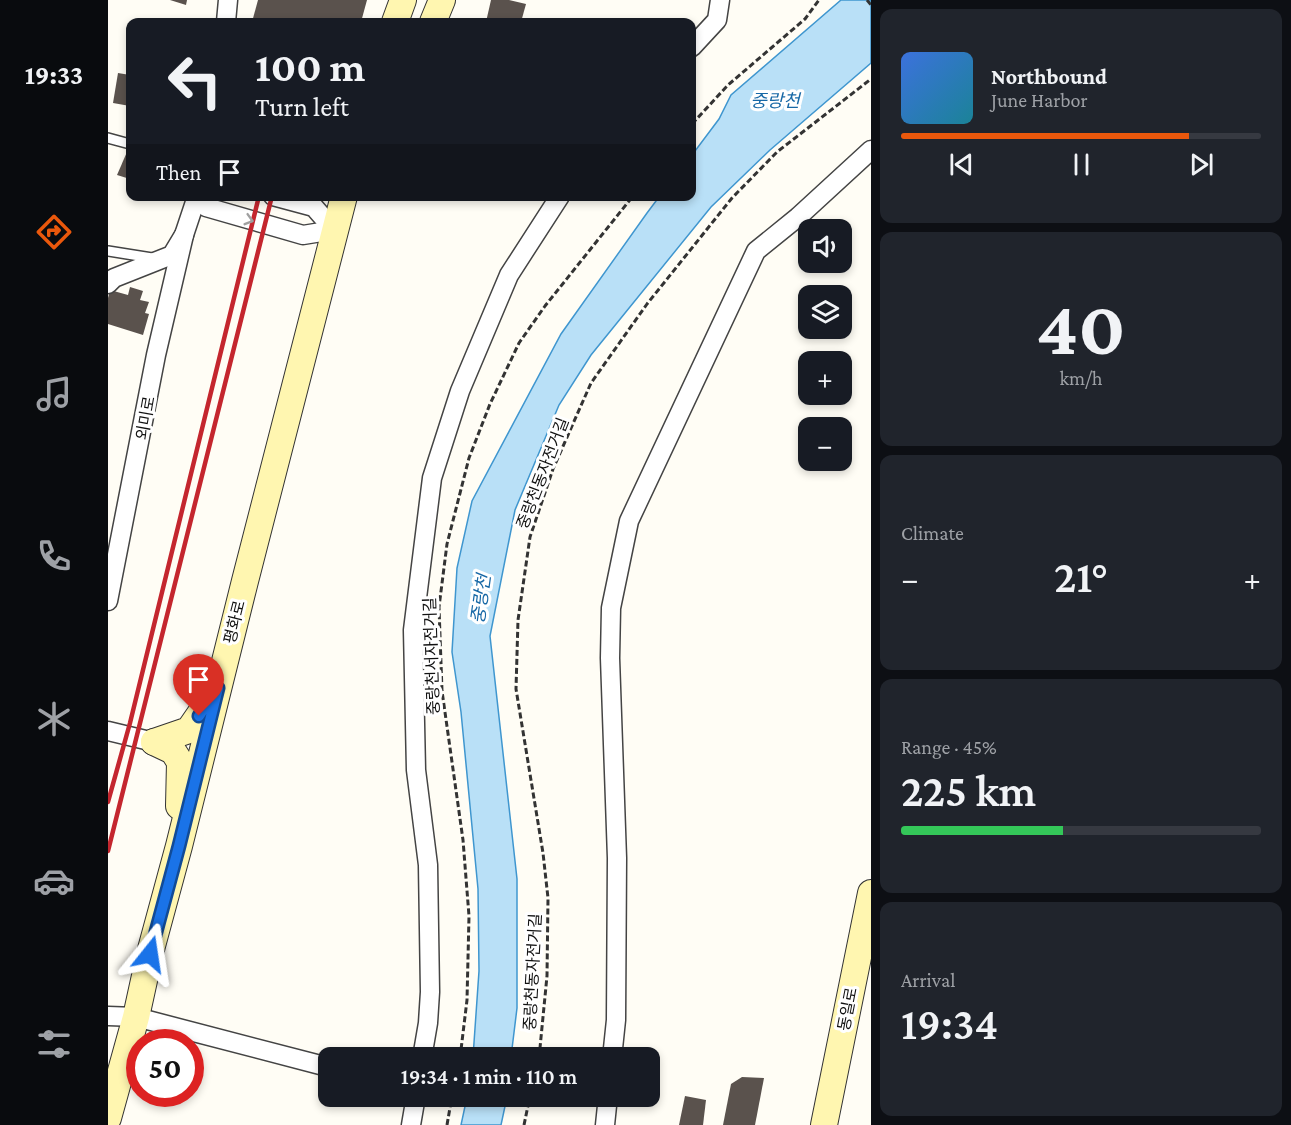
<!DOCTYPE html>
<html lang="en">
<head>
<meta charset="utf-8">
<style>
  :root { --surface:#171b24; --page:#20242c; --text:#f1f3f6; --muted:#9ea1a6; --line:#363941; --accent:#ea580c }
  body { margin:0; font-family:"Crimson Pro","Noto Sans KR",serif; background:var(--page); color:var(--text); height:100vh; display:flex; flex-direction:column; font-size:22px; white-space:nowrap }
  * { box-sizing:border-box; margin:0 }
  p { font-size:20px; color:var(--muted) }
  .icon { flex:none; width:33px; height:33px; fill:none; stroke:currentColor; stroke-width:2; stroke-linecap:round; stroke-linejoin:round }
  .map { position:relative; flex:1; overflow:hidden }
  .panel { display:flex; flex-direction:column; gap:9px; padding:9px; background:#0d0f14; width:420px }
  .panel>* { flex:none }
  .guide { position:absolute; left:18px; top:18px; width:570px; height:183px; border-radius:12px; box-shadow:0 3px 9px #0003; background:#171b24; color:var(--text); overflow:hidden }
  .tools { position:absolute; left:690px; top:219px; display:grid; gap:12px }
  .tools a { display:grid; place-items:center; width:54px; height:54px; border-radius:12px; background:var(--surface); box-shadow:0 3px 9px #0003; font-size:30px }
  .speed { position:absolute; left:18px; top:1029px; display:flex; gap:12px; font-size:30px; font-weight:700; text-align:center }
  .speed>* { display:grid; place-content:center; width:78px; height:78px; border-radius:50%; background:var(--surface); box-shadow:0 3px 9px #0003; line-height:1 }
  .speed .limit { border:9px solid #d22; background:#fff; color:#111 }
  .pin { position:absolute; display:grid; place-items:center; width:51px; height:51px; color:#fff; margin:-62px -26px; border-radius:50% 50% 50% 0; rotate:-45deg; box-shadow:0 0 6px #0007 }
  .pin .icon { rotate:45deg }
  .me { position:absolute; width:66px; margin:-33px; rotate:15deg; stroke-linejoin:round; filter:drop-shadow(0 0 4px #0008) }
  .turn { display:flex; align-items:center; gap:21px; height:126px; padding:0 30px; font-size:27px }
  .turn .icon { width:78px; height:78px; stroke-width:2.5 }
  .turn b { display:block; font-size:42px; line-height:51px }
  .then { display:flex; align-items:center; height:57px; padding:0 30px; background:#0003; gap:12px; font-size:22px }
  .big { font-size:45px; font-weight:600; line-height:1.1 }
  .panel .tile { flex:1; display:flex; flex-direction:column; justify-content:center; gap:9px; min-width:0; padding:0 21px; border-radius:12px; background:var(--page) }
  .panel .dial { align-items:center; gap:0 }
  .dial b { font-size:78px; line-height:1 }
  .song { display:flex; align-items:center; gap:18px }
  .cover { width:72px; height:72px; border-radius:9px; background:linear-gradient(135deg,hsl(220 70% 55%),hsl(190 70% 35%)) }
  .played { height:6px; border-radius:3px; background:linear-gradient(90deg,var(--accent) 80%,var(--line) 80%) }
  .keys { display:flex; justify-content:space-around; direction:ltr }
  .heat { display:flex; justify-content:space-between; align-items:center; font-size:33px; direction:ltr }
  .charge { height:9px; border-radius:4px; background:linear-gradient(90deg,#34c759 45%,var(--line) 0) }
  .trip { position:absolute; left:210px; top:1047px; width:342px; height:60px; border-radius:12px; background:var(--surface); box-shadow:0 3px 9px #0003; font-weight:600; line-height:60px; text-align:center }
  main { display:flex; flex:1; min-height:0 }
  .menu { display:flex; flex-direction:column; width:108px; justify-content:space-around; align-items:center; background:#090b0e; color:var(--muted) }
  .menu .icon { width:42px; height:42px }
  .menu .active { color:var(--accent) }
  .menu b { font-size:27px; color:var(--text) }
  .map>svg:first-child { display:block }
  .water { fill:#b9e0f7; stroke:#3f96cf; stroke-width:1.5 }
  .building { fill:#5a524d }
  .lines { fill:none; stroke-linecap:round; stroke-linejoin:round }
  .lane-casing { stroke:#444; stroke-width:12 }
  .street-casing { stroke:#444; stroke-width:21 }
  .secondary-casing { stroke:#333; stroke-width:28 }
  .path { stroke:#333; stroke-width:3; stroke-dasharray:6 3; stroke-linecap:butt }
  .lane { stroke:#fff; stroke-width:9 }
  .street { stroke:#fff; stroke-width:18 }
  .secondary { stroke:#fff6b0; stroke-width:26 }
  .rail { stroke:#c4262e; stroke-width:4.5 }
  .oneway { stroke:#a0a0a0 }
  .route-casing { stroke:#114b97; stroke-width:15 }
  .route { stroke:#1a73e8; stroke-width:10 }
  .labels { text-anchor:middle; stroke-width:6; stroke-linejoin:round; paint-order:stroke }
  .street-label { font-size:16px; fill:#111; stroke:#fff }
  .water-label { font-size:18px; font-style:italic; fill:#1768a6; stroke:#fff }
</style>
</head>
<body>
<main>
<nav class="menu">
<b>19:33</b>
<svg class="icon active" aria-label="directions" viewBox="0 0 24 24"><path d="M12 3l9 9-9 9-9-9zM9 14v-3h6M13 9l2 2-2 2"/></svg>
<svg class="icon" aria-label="music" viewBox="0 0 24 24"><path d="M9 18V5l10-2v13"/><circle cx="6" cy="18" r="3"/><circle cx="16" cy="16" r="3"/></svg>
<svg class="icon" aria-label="phone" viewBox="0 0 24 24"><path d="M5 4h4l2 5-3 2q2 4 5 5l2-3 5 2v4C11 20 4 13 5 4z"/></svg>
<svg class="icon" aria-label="climate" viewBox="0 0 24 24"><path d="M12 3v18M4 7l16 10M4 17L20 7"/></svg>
<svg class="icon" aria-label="car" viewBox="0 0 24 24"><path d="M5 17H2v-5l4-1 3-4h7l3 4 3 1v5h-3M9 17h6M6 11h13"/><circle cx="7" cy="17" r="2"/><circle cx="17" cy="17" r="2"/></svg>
<svg class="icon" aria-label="filters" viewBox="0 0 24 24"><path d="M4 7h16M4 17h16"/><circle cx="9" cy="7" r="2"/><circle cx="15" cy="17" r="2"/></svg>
</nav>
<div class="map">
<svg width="763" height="1125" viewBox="0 0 763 1125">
  <rect width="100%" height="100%" fill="#fffdf5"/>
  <g class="water">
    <path d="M733,0H763V63L662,150L603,207L483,355L451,405L407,510L382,636L409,879V1008L403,1057H365L371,971L370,889L353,712L344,652L349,568L364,501L453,334L539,213L551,197L584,196V155L611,119L623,95Z"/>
    <path d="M359,1097H399L393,1125H353Z"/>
  </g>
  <g class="building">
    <path d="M62,0H79L78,5Z"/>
    <path d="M150,0H259L253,22H144Z"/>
    <path d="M383,0H401L418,4L413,22H378Z"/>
    <path d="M10,73L22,75V106L5,103Z"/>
    <path d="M19,152H22V179L9,175Z"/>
    <path d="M22,287L35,291L32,300L41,302L37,313L41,314L35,335L0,324V298L2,290L20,295Z"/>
    <path d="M634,1077L656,1078L647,1125H615L623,1084Z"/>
    <path d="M577,1096L598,1100L595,1125H571Z"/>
  </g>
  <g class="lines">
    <defs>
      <g id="lane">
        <path d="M0,138L22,144"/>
        <path d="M0,251L44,258"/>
      </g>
      <g id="street">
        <path d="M118,22L120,0"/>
        <path d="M584,47L609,20L612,0"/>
        <path d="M94,196L98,207L195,235L226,230"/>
        <path d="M165,196L206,207L226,230"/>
        <path d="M0,284L6,278L64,255L76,235L89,196"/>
        <path d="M0,601L48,355L76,235"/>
        <path d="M0,731L46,742"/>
        <path d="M0,1016L28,1017L220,1067"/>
        <path d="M314,1058L320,1023L322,992L320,865L308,770L305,630L324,478L352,391L401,275L452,196"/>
        <path d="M504,1058L508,1020L509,858L502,658L503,608L521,521L648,251L690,217L763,150"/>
        <path d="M303,1125L308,1096"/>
        <path d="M497,1125L500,1096"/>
      </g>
      <g id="secondary">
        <path d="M287,22L295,0"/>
        <path d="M325,22L334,0"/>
        <path d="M46,742L65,751L72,762L71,806"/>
        <path d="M46,742L81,730L101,701"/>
        <path d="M0,1118L28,1017L42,953L71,846L137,581L236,196"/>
        <path d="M716,1125L763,893"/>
      </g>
    </defs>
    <use href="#lane" class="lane-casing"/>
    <use href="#street" class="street-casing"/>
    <use href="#secondary" class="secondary-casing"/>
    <g class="path">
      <path d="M759,0L763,5"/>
      <path d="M584,124L620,85L697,19L711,0"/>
      <path d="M352,1058L359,1000L361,916L355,840L334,691L331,607L339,544L361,458L382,404L411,343L437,306L525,196"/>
      <path d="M431,1058L439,976L440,898L435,853L408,689L410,620L422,537L445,469L483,383L539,304L624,198L669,152L763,79"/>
      <path d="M339,1125L344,1096"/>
      <path d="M416,1125L422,1096"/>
    </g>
    <use href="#lane" class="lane"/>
    <use href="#street" class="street"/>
    <use href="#secondary" class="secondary"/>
    <g class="rail">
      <path d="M0,802L22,723L151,196"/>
      <path d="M0,851L164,196"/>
    </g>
  </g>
  <defs><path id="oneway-chevron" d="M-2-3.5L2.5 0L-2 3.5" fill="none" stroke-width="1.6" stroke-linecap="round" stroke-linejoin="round" transform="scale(1.5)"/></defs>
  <use class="oneway" href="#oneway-chevron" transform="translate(141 220) rotate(16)"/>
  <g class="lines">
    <defs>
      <path id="route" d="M42,954L71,846L110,688L91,716"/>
    </defs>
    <use href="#route" class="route-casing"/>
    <use href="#route" class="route"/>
  </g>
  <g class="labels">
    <g class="street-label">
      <text transform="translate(37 418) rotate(-80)" y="6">외미로</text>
      <text transform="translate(434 473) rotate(-69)" y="6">중랑천동자전거길</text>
      <text transform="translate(126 622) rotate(-76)" y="6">평화로</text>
      <text transform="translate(323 656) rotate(-92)" y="6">중랑천서자전거길</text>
      <text transform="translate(424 972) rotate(-87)" y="6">중랑천동자전거길</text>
      <text transform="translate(739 1009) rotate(-79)" y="6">동일로</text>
    </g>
    <g class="water-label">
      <text x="667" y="107">중랑천</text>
      <text transform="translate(373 599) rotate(-82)" y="6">중랑천</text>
    </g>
  </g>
</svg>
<div class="tools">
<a><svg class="icon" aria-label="sound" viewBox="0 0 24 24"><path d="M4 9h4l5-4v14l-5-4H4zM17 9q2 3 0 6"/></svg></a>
<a><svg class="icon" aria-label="layers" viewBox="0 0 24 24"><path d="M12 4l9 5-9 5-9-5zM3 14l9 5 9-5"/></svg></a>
<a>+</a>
<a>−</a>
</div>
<div class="speed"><div class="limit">50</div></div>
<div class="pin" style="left:91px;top:716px;background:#d93025"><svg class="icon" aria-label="arrive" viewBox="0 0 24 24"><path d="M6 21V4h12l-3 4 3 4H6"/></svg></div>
<svg class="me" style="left:42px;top:954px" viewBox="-20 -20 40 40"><path d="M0-17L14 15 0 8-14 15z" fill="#1a73e8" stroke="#fff" stroke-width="4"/></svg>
<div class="trip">19:34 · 1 min · 110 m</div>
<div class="guide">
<div class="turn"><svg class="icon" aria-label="left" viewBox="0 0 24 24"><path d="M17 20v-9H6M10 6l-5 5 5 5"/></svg><div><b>100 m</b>Turn left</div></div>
<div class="then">Then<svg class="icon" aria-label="arrive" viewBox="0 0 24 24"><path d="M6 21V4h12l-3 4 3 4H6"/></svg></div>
</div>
</div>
<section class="panel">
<div class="tile">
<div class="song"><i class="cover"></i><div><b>Northbound</b><p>June Harbor</p></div></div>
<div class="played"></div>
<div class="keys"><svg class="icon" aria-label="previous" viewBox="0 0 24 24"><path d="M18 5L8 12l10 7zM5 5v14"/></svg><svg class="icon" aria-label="pause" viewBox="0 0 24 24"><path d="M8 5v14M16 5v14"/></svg><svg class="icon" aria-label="next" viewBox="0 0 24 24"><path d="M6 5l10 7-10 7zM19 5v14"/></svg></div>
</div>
<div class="tile dial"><b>40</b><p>km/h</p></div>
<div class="tile"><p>Climate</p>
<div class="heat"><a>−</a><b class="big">21°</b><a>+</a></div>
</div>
<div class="tile"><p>Range · 45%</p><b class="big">225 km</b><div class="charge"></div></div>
<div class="tile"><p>Arrival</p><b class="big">19:34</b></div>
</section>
</main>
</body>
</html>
